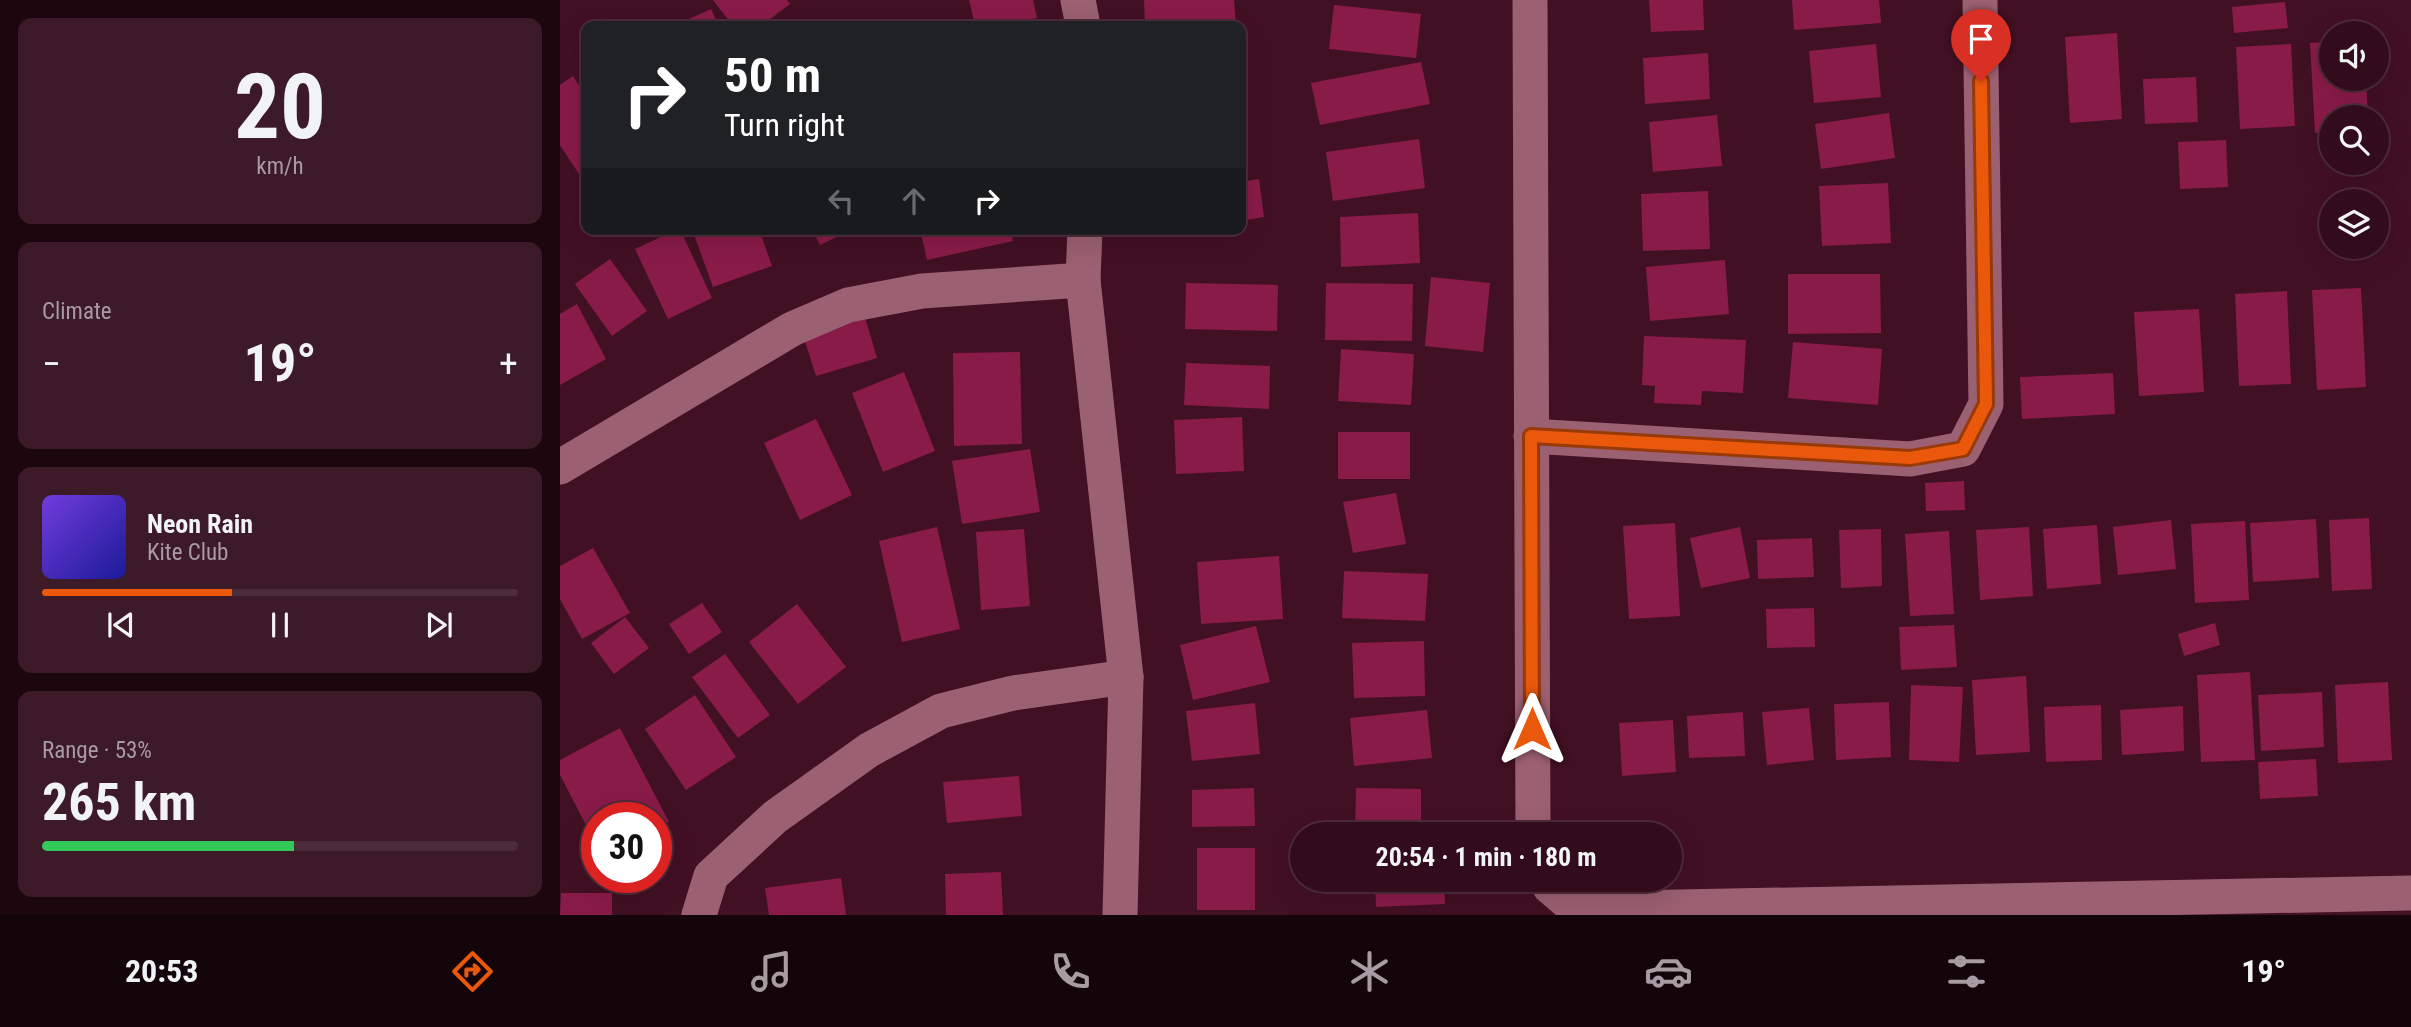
<!DOCTYPE html>
<html lang="en">
<head>
<meta charset="utf-8">
<style>
  :root { --surface:#320c1a; --page:#3d1a27; --text:#f1f3f6; --muted:#a89ba2; --line:#4d2c39; --accent:#ea580c }
  body { margin:0; font-family:"Roboto Condensed",sans-serif; background:var(--page); color:var(--text); height:100vh; display:flex; flex-direction:column; font-size:26px; white-space:nowrap }
  * { box-sizing:border-box; margin:0 }
  p { font-size:23px; color:var(--muted) }
  .icon { flex:none; width:38px; height:38px; fill:none; stroke:currentColor; stroke-width:2; stroke-linecap:round; stroke-linejoin:round }
  .map { position:relative; flex:1; overflow:hidden }
  .sheet { display:flex; flex-direction:column; gap:18px; padding:18px; background:#1c070e; width:560px }
  .sheet>* { flex:none }
  .banner { position:absolute; left:21px; top:21px; width:665px; height:214px; border-radius:14px; box-shadow:0 7px 28px #0002,0 0 0 2px var(--line); background:#202124; color:#fff; overflow:hidden }
  .tools { position:absolute; left:1759px; top:21px; display:grid; gap:14px }
  .tools a { display:grid; place-items:center; width:70px; height:70px; border-radius:50%; background:var(--surface); box-shadow:0 7px 28px #0002,0 0 0 2px var(--line); font-size:35px }
  .speed { position:absolute; left:21px; top:802px; display:flex; gap:14px; font-size:35px; font-weight:700; text-align:center }
  .speed>* { display:grid; place-content:center; width:91px; height:91px; border-radius:50%; background:var(--surface); box-shadow:0 7px 28px #0002,0 0 0 2px var(--line); line-height:1 }
  .speed .limit { border:10px solid #d22; background:#fff; color:#111 }
  .pin { position:absolute; display:grid; place-items:center; width:60px; height:60px; color:#fff; margin:-72px -30px; border-radius:50% 50% 50% 0; rotate:-45deg; box-shadow:0 0 7px #0007 }
  .pin .icon { rotate:45deg }
  .me { position:absolute; width:77px; margin:-38px; rotate:0deg; stroke-linejoin:round; filter:drop-shadow(0 0 5px #0008) }
  .turn { display:flex; align-items:center; gap:24px; height:147px; padding:0 28px; font-size:32px }
  .turn .icon { width:91px; height:91px; stroke-width:2.5 }
  .turn b { display:block; font-size:49px; line-height:60px }
  .lanes { display:flex; align-items:center; height:66px; padding:0 28px; background:#0003; justify-content:center; gap:35px; direction:ltr }
  .lanes .off { opacity:.35 }
  .big { font-size:52px; font-weight:700; line-height:1.1 }
  .sheet .widget { flex:1; display:flex; flex-direction:column; justify-content:center; gap:10px; min-width:0; padding:0 24px; border-radius:14px; background:var(--page) }
  .sheet .dial { align-items:center; gap:0 }
  .dial b { font-size:91px; line-height:1 }
  .song { display:flex; align-items:center; gap:21px }
  .cover { width:84px; height:84px; border-radius:10px; background:linear-gradient(135deg,hsl(260 70% 55%),hsl(240 70% 35%)) }
  .played { height:7px; border-radius:4px; background:linear-gradient(90deg,var(--accent) 40%,var(--line) 40%) }
  .keys { display:flex; justify-content:space-around; direction:ltr }
  .heat { display:flex; justify-content:space-between; align-items:center; font-size:38px; direction:ltr }
  .charge { height:10px; border-radius:5px; background:linear-gradient(90deg,#34c759 53%,var(--line) 0) }
  .trip { position:absolute; left:730px; top:822px; width:392px; height:70px; border-radius:35px; background:var(--surface); box-shadow:0 7px 28px #0002,0 0 0 2px var(--line); font-weight:700; line-height:70px; text-align:center }
  .tab-bar { display:flex; height:112px; justify-content:space-around; align-items:center; background:#14050a; color:var(--muted) }
  .tab-bar .icon { width:49px; height:49px }
  .tab-bar .active { color:var(--accent) }
  .tab-bar b { font-size:32px; color:var(--text) }
  main { display:flex; flex:1; min-height:0 }
  .map>svg:first-child { display:block }
  .building { fill:#891b49 }
  .lines { fill:none; stroke-linecap:round; stroke-linejoin:round }
  .minor { stroke:#9b6072; stroke-width:35 }
  .route-casing { stroke:#983908; stroke-width:18 }
  .route { stroke:#ea580c; stroke-width:12 }
</style>
</head>
<body>
<main>
<section class="sheet">
<div class="widget dial"><b>20</b><p>km/h</p></div>
<div class="widget"><p>Climate</p>
<div class="heat"><a>−</a><b class="big">19°</b><a>+</a></div>
</div>
<div class="widget">
<div class="song"><i class="cover"></i><div><b>Neon Rain</b><p>Kite Club</p></div></div>
<div class="played"></div>
<div class="keys"><svg class="icon" aria-label="previous" viewBox="0 0 24 24"><path d="M18 5L8 12l10 7zM5 5v14"/></svg><svg class="icon" aria-label="pause" viewBox="0 0 24 24"><path d="M8 5v14M16 5v14"/></svg><svg class="icon" aria-label="next" viewBox="0 0 24 24"><path d="M6 5l10 7-10 7zM19 5v14"/></svg></div>
</div>
<div class="widget"><p>Range · 53%</p><b class="big">265 km</b><div class="charge"></div></div>
</section>
<div class="map">
<svg width="1851" height="915" viewBox="0 0 1851 915">
  <rect width="100%" height="100%" fill="#421023"/>
  <g class="building">
    <path d="M153,0H227L230,4L201,26H173Z"/>
    <path d="M409,0H473L477,18L440,26H415Z"/>
    <path d="M584,0H674L676,26H585Z"/>
    <path d="M1089,0H1143L1144,30L1091,32Z"/>
    <path d="M1232,0H1319L1321,23L1234,30Z"/>
    <path d="M1725,2L1728,28L1674,33L1672,7Z"/>
    <path d="M774,5L861,14L856,58L769,49Z"/>
    <path d="M151,9L159,26H113Z"/>
    <path d="M1557,33L1562,119L1510,123L1505,37Z"/>
    <path d="M1771,42V79H1806L1808,117H1771V132L1755,133L1750,43Z"/>
    <path d="M1316,44L1321,97L1254,103L1249,51Z"/>
    <path d="M1731,44L1735,126L1680,129L1676,47Z"/>
    <path d="M1148,53L1150,99L1085,104L1083,58Z"/>
    <path d="M861,62L870,104L760,125L751,83Z"/>
    <path d="M13,76L26,97V170L19,174L0,145V85Z"/>
    <path d="M1636,77L1638,122L1585,124L1583,79Z"/>
    <path d="M1329,113L1335,158L1261,169L1255,124Z"/>
    <path d="M1157,115L1162,166L1093,172L1089,122Z"/>
    <path d="M681,117H684L688,159L681,160Z"/>
    <path d="M859,139L865,188L773,201L766,152Z"/>
    <path d="M1666,140L1668,187L1620,189L1618,142Z"/>
    <path d="M699,179L704,217L681,221V182Z"/>
    <path d="M1328,183L1331,243L1262,246L1259,186Z"/>
    <path d="M1148,191L1150,249L1083,251L1081,194Z"/>
    <path d="M858,213L860,263L781,267L780,217Z"/>
    <path d="M118,229H120L152,298L108,319L75,249Z"/>
    <path d="M132,229H199L212,266L153,287Z"/>
    <path d="M252,229H293L260,245Z"/>
    <path d="M360,229H450L453,241L367,260Z"/>
    <path d="M50,259L87,311L52,336L15,284Z"/>
    <path d="M1165,260L1169,314L1090,321L1086,267Z"/>
    <path d="M1228,274H1320L1321,333L1228,334Z"/>
    <path d="M871,277L930,283L923,352L865,346Z"/>
    <path d="M626,283L718,285L717,331L625,329Z"/>
    <path d="M766,283L853,284L852,341L765,340Z"/>
    <path d="M1801,288L1806,387L1757,390L1752,290Z"/>
    <path d="M1727,291L1731,384L1679,386L1675,294Z"/>
    <path d="M17,304L46,359L0,385V314Z"/>
    <path d="M1639,309L1644,392L1579,396L1574,312Z"/>
    <path d="M304,314L317,358L256,376L242,332Z"/>
    <path d="M1084,336L1186,340L1183,393L1142,391L1141,405L1094,403L1095,386L1082,385Z"/>
    <path d="M1233,342L1322,349L1318,405L1228,398Z"/>
    <path d="M781,349L854,354L851,405L778,401Z"/>
    <path d="M460,352L462,444L394,446L393,353Z"/>
    <path d="M626,363L710,366L709,409L624,405Z"/>
    <path d="M344,372L375,451L323,472L292,393Z"/>
    <path d="M1553,373L1555,414L1462,419L1460,377Z"/>
    <path d="M682,417L684,471L616,474L614,420Z"/>
    <path d="M256,419L292,495L240,520L204,443Z"/>
    <rect x="778" y="432" width="72" height="47"/>
    <path d="M470,449L480,512L402,524L392,461Z"/>
    <path d="M1404,481L1405,510L1366,511L1365,483Z"/>
    <path d="M836,493L846,544L793,553L783,502Z"/>
    <path d="M1809,518L1812,589L1772,591L1769,520Z"/>
    <path d="M1756,519L1759,578L1693,582L1690,523Z"/>
    <path d="M1611,520L1616,569L1558,575L1553,527Z"/>
    <path d="M1685,521L1689,600L1635,603L1631,524Z"/>
    <path d="M1115,523L1120,616L1069,619L1063,526Z"/>
    <path d="M1537,525L1541,584L1487,589L1483,529Z"/>
    <path d="M377,527L400,629L342,642L319,541Z"/>
    <path d="M1180,527L1190,578L1141,588L1130,538Z"/>
    <path d="M1469,527L1473,596L1420,600L1416,530Z"/>
    <path d="M464,529L470,606L421,610L416,532Z"/>
    <path d="M1321,529L1322,586L1281,588L1279,530Z"/>
    <path d="M1389,531L1394,614L1350,616L1345,534Z"/>
    <path d="M1252,538L1254,577L1198,579L1197,540Z"/>
    <path d="M33,548L70,613L22,639L0,599V566Z"/>
    <path d="M719,556L723,619L641,624L637,562Z"/>
    <path d="M784,571L868,574L865,621L782,618Z"/>
    <path d="M142,603L162,632L129,654L109,624Z"/>
    <path d="M237,604L286,667L238,704L189,642Z"/>
    <path d="M1254,608L1255,647L1207,648L1206,609Z"/>
    <path d="M65,617L89,648L54,674L31,643Z"/>
    <path d="M1655,623L1660,645L1624,656L1618,634Z"/>
    <path d="M1394,625L1397,667L1341,670L1339,627Z"/>
    <path d="M696,626L710,682L633,700L620,645Z"/>
    <path d="M864,641L865,696L794,698L792,643Z"/>
    <path d="M165,654L210,715L178,738L132,677Z"/>
    <path d="M1690,672L1695,760L1641,762L1637,675Z"/>
    <path d="M1466,676L1470,752L1416,755L1412,680Z"/>
    <path d="M1828,682L1832,760L1778,763L1775,685Z"/>
    <path d="M1351,685L1403,687L1399,762L1349,760Z"/>
    <path d="M1762,692L1764,747L1701,751L1698,695Z"/>
    <path d="M135,695L176,757L126,790L85,729Z"/>
    <path d="M1329,702L1331,757L1276,760L1274,704Z"/>
    <path d="M695,703L700,754L632,761L626,711Z"/>
    <path d="M1541,705L1542,760L1486,762L1484,707Z"/>
    <path d="M1623,706L1624,751L1562,755L1560,710Z"/>
    <path d="M1249,708L1254,760L1207,765L1202,712Z"/>
    <path d="M867,710L872,758L794,766L790,718Z"/>
    <path d="M1183,712L1185,756L1129,758L1127,716Z"/>
    <path d="M1113,720L1116,772L1062,776L1059,723Z"/>
    <path d="M60,728L109,822L96,828V817H37V846L0,775V760Z"/>
    <path d="M1756,759L1758,796L1700,799L1698,762Z"/>
    <path d="M459,776L462,816L387,823L383,782Z"/>
    <path d="M694,788L695,826L632,827V790Z"/>
    <path d="M796,788L861,789V831L795,830Z"/>
    <rect x="637" y="848" width="58" height="62"/>
    <path d="M441,872L443,915H386L385,874Z"/>
    <path d="M281,878L286,915H209L205,888Z"/>
    <path d="M815,880H884L885,904L816,907Z"/>
    <path d="M1,893H52V915H0Z"/>
  </g>
  <g class="lines">
    <g class="minor">
      <path d="M518,0L523,26"/>
      <path d="M970,0L973,835"/>
      <path d="M525,229L523,280L566,677L560,915"/>
      <path d="M971,436L1350,459L1403,449L1426,404L1420,0"/>
      <path d="M0,467L232,329L288,305L362,291L523,280"/>
      <path d="M987,880L990,887L1016,909L1851,893"/>
      <path d="M139,915L151,876L215,817L309,750L381,711L453,693L566,677"/>
    </g>
  </g>
  <g class="lines">
    <defs>
      <path id="route" d="M972,729L971,436L1350,458L1403,449L1426,404L1421,81"/>
    </defs>
    <use href="#route" class="route-casing"/>
    <use href="#route" class="route"/>
  </g>
</svg>
<div class="tools">
<a><svg class="icon" aria-label="sound" viewBox="0 0 24 24"><path d="M4 9h4l5-4v14l-5-4H4zM17 9q2 3 0 6"/></svg></a>
<a><svg class="icon" aria-label="search" viewBox="0 0 24 24"><circle cx="10" cy="10" r="6"/><path d="M15 15l6 6"/></svg></a>
<a><svg class="icon" aria-label="layers" viewBox="0 0 24 24"><path d="M12 4l9 5-9 5-9-5zM3 14l9 5 9-5"/></svg></a>
</div>
<div class="speed"><div class="limit">30</div></div>
<div class="pin" style="left:1421px;top:81px;background:#d93025"><svg class="icon" aria-label="arrive" viewBox="0 0 24 24"><path d="M6 21V4h12l-3 4 3 4H6"/></svg></div>
<svg class="me" style="left:972px;top:729px" viewBox="-20 -20 40 40"><path d="M0-17L14 15 0 8-14 15z" fill="#ea580c" stroke="#fff" stroke-width="4"/></svg>
<div class="trip">20:54 · 1 min · 180 m</div>
<div class="banner">
<div class="turn"><svg class="icon" aria-label="right" viewBox="0 0 24 24"><path d="M7 20v-9h11M14 6l5 5-5 5"/></svg><div><b>50 m</b>Turn right</div></div>
<div class="lanes"><svg class="icon off" aria-label="left" viewBox="0 0 24 24"><path d="M17 20v-9H6M10 6l-5 5 5 5"/></svg><svg class="icon off" aria-label="ahead" viewBox="0 0 24 24"><path d="M12 20V5M6 11l6-6 6 6"/></svg><svg class="icon" aria-label="right" viewBox="0 0 24 24"><path d="M7 20v-9h11M14 6l5 5-5 5"/></svg></div>
</div>
</div>
</main>
<nav class="tab-bar">
<b>20:53</b>
<svg class="icon active" aria-label="directions" viewBox="0 0 24 24"><path d="M12 3l9 9-9 9-9-9zM9 14v-3h6M13 9l2 2-2 2"/></svg>
<svg class="icon" aria-label="music" viewBox="0 0 24 24"><path d="M9 18V5l10-2v13"/><circle cx="6" cy="18" r="3"/><circle cx="16" cy="16" r="3"/></svg>
<svg class="icon" aria-label="phone" viewBox="0 0 24 24"><path d="M5 4h4l2 5-3 2q2 4 5 5l2-3 5 2v4C11 20 4 13 5 4z"/></svg>
<svg class="icon" aria-label="climate" viewBox="0 0 24 24"><path d="M12 3v18M4 7l16 10M4 17L20 7"/></svg>
<svg class="icon" aria-label="car" viewBox="0 0 24 24"><path d="M5 17H2v-5l4-1 3-4h7l3 4 3 1v5h-3M9 17h6M6 11h13"/><circle cx="7" cy="17" r="2"/><circle cx="17" cy="17" r="2"/></svg>
<svg class="icon" aria-label="filters" viewBox="0 0 24 24"><path d="M4 7h16M4 17h16"/><circle cx="9" cy="7" r="2"/><circle cx="15" cy="17" r="2"/></svg>
<b>19°</b>
</nav>
</body>
</html>
